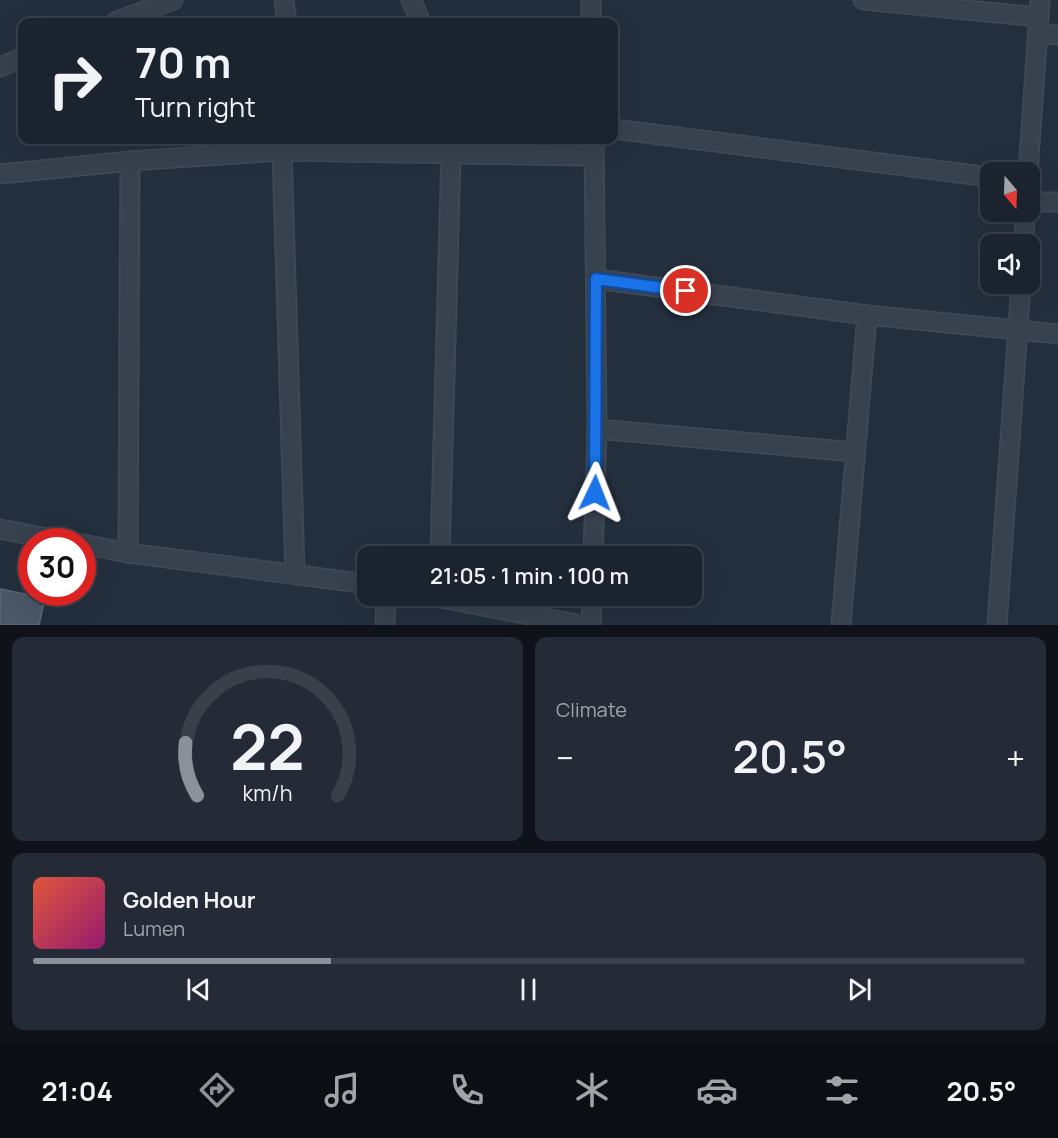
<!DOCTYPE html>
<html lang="en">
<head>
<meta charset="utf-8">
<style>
  :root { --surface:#1b232e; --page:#242b36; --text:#f1f3f6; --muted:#a0a4aa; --line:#39404a; --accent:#8c9099 }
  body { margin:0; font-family:Manrope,sans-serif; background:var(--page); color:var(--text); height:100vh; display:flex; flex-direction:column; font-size:22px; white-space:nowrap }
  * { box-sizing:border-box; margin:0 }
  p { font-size:20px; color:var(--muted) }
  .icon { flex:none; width:33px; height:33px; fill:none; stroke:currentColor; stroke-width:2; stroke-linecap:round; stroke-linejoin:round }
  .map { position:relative; height:625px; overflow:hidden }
  .drawer { display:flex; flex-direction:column; gap:12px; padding:12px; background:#0f1319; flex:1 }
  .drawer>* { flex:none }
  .top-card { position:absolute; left:18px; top:18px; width:600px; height:126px; border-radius:12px; box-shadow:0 6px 24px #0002,0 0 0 2px var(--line); background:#1b232e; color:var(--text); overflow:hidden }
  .needle { width:39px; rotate:161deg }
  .controls { position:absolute; left:980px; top:162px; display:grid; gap:12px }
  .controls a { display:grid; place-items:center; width:60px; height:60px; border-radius:12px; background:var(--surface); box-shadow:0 6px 24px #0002,0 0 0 2px var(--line); font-size:30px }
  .speed { position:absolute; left:18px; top:528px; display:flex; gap:12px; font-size:30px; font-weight:700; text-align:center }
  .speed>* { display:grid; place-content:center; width:78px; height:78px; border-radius:50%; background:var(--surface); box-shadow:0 6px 24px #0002,0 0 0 2px var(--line); line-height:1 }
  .speed .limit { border:9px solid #d22; background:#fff; color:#111 }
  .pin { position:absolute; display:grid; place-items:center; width:51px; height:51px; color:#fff; margin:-26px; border:3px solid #fff; border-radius:50%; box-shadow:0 2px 6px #0007 }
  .me { position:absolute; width:66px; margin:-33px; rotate:2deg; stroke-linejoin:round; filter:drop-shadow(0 0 4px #0008) }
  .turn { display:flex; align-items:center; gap:21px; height:126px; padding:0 18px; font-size:27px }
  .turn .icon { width:78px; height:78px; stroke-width:2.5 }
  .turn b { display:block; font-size:42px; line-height:51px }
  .big { font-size:45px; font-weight:600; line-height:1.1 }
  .drawer .widget { flex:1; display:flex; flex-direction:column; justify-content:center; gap:9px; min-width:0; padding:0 21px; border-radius:12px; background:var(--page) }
  .drawer .dial { align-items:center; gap:0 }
  .dial svg { height:156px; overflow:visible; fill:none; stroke:var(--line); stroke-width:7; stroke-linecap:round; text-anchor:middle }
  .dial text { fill:var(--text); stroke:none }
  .song { display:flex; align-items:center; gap:18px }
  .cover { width:72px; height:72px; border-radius:9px; background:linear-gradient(135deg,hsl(10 70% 55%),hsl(320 70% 35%)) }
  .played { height:6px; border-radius:3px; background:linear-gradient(90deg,var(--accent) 30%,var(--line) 30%) }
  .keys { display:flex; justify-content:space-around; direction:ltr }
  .heat { display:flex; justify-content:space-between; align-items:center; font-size:33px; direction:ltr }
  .drawer .tiles { flex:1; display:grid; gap:12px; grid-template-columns:1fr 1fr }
  .widget:last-child { grid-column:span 2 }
  .trip { position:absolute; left:357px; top:546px; width:345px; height:60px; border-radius:12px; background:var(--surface); box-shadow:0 6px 24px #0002,0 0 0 2px var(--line); font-weight:600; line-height:60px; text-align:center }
  .tab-bar { display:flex; height:96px; justify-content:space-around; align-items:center; background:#0b0e12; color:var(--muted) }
  .tab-bar .icon { width:42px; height:42px }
  .tab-bar .current { color:var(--accent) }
  .tab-bar b { font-size:27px; color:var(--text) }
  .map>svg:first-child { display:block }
  .building { fill:#4b5868; stroke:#5c6777; stroke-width:1.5 }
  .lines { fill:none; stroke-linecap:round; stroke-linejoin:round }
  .street-casing { stroke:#414a57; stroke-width:21 }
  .street { stroke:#38414e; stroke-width:18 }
  .route-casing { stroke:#114b97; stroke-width:15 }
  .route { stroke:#1a73e8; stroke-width:10 }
</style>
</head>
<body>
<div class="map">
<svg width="1058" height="625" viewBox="0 0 1058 625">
  <rect width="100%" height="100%" fill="#242f3e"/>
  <path class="building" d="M0,589L45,598L39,625H0Z"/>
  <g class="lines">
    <defs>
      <g id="street">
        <path d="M284,0L287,22"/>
        <path d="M411,0L421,22"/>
        <path d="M591,0V22"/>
        <path d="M863,0L1039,17"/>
        <path d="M115,22L173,0"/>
        <path d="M1038,34L1058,35"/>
        <path d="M0,67L22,58"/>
        <path d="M614,129L990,177"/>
        <path d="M282,151L295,573"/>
        <path d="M1028,172L1040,0"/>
        <path d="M0,174L130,161L282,151L593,156"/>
        <path d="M1029,202H1058"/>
        <path d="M1023,244L1026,212"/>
        <path d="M596,279L867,315L1058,334"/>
        <path d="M597,429L855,452"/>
        <path d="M0,529L67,542"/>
        <path d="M82,544L128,553L368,584"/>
        <path d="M128,553L130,161"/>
        <path d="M440,556L451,153"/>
        <path d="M593,556L597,429L594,140"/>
        <path d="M431,596L581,625"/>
        <path d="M385,625L386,596"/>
        <path d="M591,625L592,596"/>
        <path d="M841,625L867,315"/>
        <path d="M997,625L1021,284"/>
      </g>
    </defs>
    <use href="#street" class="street-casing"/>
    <use href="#street" class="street"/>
  </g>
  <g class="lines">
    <defs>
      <path id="route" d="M595,493L596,279L686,291"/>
    </defs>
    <use href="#route" class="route-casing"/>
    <use href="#route" class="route"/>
  </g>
</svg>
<div class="controls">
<a><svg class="needle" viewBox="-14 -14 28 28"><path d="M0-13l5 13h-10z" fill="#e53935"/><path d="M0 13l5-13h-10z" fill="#a0a4aa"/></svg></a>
<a><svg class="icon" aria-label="sound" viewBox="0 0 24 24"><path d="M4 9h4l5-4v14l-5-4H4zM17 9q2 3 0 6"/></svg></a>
</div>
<div class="speed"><div class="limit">30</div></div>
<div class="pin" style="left:686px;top:291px;background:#d93025"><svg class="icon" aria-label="arrive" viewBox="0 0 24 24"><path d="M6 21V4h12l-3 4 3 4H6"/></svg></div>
<svg class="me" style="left:595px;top:493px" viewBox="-20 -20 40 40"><path d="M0-17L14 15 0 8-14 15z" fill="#1a73e8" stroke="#fff" stroke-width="4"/></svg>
<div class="trip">21:05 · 1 min · 100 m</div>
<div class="top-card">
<div class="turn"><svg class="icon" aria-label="right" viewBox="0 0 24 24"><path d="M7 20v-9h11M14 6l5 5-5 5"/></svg><div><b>70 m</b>Turn right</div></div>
</div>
</div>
<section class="drawer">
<div class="tiles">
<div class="widget dial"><svg viewBox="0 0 100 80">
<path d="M14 69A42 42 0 1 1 86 69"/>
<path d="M14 69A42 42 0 0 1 8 42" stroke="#8c9099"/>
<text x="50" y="56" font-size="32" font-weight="700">22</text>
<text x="50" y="72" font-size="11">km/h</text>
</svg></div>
<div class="widget"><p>Climate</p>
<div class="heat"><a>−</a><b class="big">20.5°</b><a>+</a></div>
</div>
<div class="widget">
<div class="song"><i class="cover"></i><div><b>Golden Hour</b><p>Lumen</p></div></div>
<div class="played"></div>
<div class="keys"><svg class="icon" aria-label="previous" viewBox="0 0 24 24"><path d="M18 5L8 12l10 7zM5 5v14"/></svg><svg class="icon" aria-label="pause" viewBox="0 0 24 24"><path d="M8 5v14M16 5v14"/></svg><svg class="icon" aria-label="next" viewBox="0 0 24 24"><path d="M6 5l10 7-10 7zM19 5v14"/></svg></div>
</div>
</div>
</section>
<nav class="tab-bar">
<b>21:04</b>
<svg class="icon current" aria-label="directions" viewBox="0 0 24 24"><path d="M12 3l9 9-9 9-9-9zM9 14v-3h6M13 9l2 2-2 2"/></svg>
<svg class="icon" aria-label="music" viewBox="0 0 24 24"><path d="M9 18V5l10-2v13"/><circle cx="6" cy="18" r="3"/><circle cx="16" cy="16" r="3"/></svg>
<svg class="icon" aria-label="phone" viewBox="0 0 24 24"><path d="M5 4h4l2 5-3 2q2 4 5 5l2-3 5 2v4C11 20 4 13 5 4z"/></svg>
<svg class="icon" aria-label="climate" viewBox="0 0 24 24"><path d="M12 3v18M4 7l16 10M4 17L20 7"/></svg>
<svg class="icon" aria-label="car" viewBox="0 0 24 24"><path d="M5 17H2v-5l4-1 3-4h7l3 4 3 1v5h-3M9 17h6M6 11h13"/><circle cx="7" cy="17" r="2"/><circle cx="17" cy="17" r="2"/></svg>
<svg class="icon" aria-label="filters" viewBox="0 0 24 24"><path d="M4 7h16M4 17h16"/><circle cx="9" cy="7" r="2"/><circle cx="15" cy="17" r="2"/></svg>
<b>20.5°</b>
</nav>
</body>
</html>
